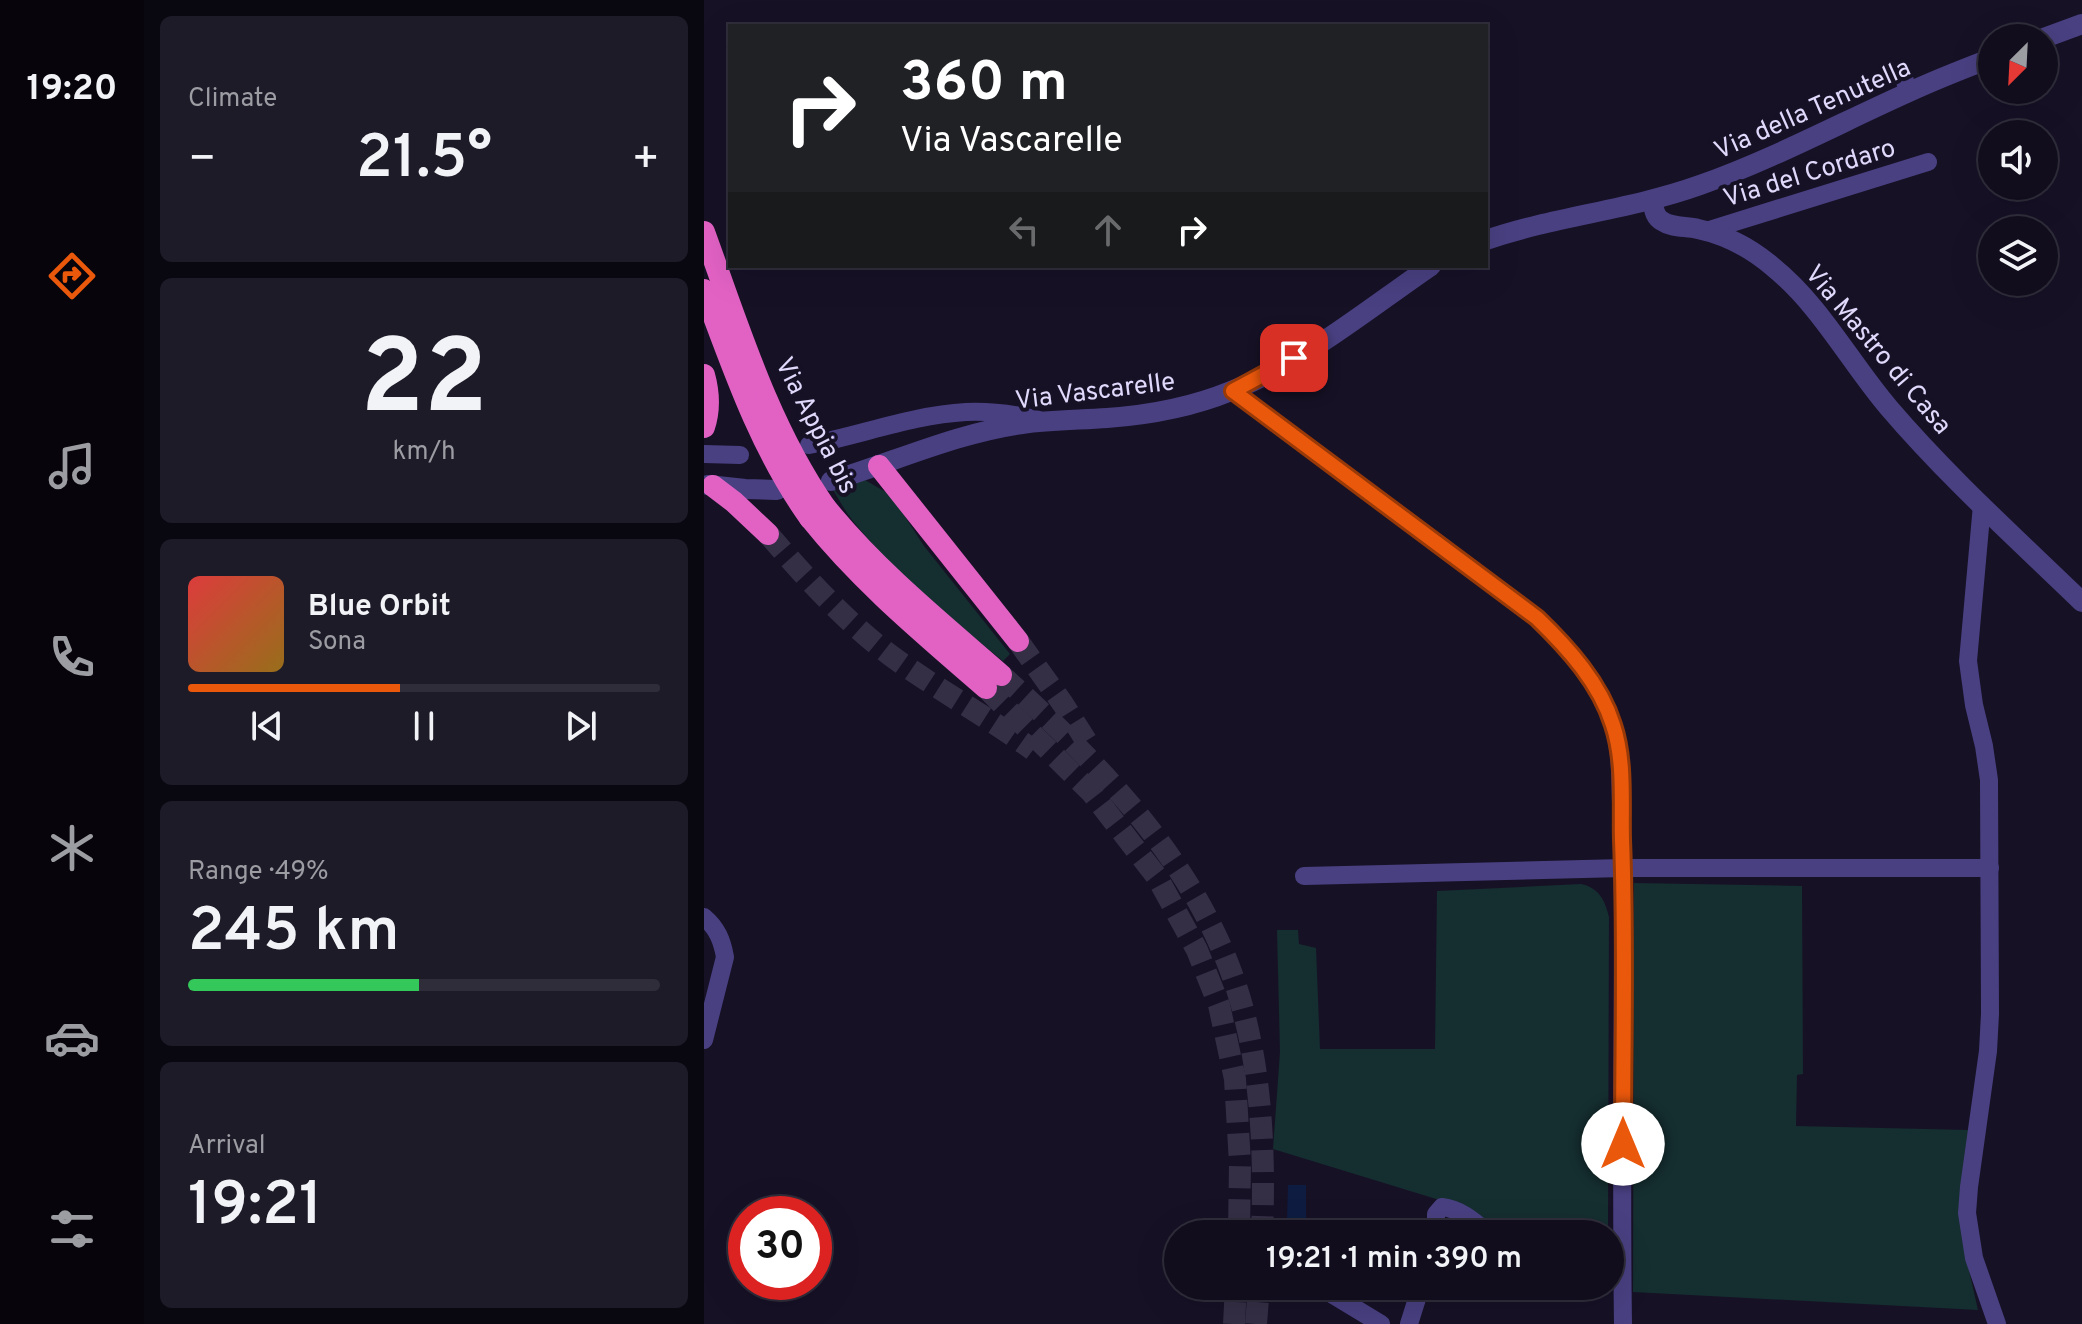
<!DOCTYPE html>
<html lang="en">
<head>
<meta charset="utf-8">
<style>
  :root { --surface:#110d1c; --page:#1e1b29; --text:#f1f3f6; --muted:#9c9ca3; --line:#302d3b; --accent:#ea580c }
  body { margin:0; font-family:Overpass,sans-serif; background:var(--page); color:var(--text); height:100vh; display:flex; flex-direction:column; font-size:30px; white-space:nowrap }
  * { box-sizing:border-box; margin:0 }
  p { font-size:26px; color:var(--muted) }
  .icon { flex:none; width:44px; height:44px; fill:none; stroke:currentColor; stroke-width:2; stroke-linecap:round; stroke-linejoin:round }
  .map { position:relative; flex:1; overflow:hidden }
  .panel { display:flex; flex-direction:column; gap:16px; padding:16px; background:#09070f; width:560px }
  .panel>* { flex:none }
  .guide { position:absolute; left:24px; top:24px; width:760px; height:244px; border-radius:0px; box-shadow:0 8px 32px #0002,0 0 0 2px var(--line); background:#202124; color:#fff; overflow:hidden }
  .needle { width:52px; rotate:204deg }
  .fabs { position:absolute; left:1274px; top:24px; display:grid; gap:16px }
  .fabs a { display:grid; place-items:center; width:80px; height:80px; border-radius:50%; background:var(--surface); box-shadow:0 8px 32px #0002,0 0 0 2px var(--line); font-size:40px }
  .speed { position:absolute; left:24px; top:1196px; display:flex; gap:16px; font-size:40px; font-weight:700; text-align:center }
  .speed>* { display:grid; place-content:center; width:104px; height:104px; border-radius:50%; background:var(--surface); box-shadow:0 8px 32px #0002,0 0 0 2px var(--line); line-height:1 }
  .speed .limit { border:12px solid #d22; background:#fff; color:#111 }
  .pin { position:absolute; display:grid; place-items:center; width:68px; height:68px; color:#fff; margin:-34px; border-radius:16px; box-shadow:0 4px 12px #0006 }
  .me { position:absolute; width:88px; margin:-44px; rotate:0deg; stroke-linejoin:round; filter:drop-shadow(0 0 6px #0008) }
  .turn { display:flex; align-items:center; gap:28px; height:168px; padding:0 40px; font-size:36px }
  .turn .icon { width:104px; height:104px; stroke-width:2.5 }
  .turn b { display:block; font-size:56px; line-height:68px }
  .lanes { display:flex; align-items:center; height:76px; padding:0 40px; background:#0003; justify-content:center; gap:40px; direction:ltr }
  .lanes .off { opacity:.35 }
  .big { font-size:60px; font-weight:600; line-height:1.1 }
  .panel .tile { flex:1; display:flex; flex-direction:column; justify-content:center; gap:12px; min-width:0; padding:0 28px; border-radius:12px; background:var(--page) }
  .panel .dial { align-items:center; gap:0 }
  .dial b { font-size:104px; line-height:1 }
  .song { display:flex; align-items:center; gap:24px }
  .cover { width:96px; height:96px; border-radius:12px; background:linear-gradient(135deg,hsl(0 70% 55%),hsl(40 70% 35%)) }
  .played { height:8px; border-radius:4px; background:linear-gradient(90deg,var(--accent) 45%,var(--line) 45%) }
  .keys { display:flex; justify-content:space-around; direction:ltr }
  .heat { display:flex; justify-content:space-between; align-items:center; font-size:44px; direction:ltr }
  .charge { height:12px; border-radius:6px; background:linear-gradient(90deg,#34c759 49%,var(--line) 0) }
  .trip { position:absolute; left:460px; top:1220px; width:460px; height:80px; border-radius:40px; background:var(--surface); box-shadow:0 8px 32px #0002,0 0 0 2px var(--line); font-weight:600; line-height:80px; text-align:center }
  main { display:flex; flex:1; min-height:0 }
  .tabs { display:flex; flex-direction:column; width:144px; justify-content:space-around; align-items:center; background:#07050b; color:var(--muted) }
  .tabs .icon { width:56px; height:56px }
  .tabs .selected { color:var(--accent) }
  .tabs b { font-size:36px; color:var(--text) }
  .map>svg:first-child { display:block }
  .green { fill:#152e30 }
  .water { fill:#0e1c42 }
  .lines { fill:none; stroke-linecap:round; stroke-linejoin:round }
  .trunk-tunnel { stroke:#352f46; stroke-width:22; stroke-dasharray:22 11; stroke-linecap:butt }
  .minor { stroke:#494082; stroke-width:18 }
  .tertiary { stroke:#494082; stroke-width:20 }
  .trunk { stroke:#e262c4; stroke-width:22 }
  .trunk-bridge { stroke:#e262c4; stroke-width:22 }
  .route-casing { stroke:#983908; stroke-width:20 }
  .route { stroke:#ea580c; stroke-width:14 }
  .labels { text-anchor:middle; stroke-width:8; stroke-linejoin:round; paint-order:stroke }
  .street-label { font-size:26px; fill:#e1d9fc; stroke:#171126 }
</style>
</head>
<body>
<main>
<nav class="tabs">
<b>19:20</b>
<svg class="icon selected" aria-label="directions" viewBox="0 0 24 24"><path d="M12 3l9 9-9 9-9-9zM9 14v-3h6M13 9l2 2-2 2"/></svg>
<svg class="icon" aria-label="music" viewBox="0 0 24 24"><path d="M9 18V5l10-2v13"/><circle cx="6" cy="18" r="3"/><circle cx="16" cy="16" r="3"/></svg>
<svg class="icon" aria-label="phone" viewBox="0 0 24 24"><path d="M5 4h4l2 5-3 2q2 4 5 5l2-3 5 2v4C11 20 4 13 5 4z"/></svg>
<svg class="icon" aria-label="climate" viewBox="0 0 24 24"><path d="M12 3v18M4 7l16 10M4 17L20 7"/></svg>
<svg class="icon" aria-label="car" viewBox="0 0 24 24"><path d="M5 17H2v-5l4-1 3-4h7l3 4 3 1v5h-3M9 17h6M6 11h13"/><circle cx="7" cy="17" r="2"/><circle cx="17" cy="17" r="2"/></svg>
<svg class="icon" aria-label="filters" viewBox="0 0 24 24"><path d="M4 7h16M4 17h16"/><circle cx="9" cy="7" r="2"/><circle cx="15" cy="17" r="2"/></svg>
</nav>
<section class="panel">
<div class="tile"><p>Climate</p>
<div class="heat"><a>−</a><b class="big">21.5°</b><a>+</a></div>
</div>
<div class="tile dial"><b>22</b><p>km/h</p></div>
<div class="tile">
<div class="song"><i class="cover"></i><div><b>Blue Orbit</b><p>Sona</p></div></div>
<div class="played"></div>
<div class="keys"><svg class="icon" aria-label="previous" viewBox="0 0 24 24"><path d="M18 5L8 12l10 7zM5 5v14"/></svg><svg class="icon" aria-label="pause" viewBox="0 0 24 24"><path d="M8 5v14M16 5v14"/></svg><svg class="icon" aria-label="next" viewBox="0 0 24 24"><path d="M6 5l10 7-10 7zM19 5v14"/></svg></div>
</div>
<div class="tile"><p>Range · 49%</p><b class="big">245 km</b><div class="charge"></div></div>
<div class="tile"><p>Arrival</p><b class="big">19:21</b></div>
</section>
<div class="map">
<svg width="1378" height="1324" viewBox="0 0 1378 1324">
  <rect width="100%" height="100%" fill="#171126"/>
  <g class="green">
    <path d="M161,480L187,495L220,546L306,654L299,661C248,619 196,578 154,527C143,515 135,500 127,486Z"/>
    <path d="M930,883L1098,886L1099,1074L1093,1075L1092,1126L1265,1130L1258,1239L1274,1310L929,1292Z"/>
    <path d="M877,884C895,888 901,900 905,917L904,1234H791L742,1202L569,1149L576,1052L573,930H594L595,944L612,948L616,1049H731L733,891Z"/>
  </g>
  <path class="water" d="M584,1185H602V1222H583Z"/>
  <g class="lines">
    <g class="trunk-tunnel">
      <path d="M64,534C102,578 140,620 186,655C232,689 283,716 329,750"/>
      <path d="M314,641L359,704L386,747"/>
      <path d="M297,675C395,763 498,868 536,999C558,1074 561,1156 558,1234"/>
      <path d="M282,688L388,793L453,877L493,950L515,1005L531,1079L536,1163L535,1234"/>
      <path d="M530,1324L532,1286"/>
      <path d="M552,1324L555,1286"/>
    </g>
    <g class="minor">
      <path d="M1199,74L1204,92"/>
      <path d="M1002,231L1224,162"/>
      <path d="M529,391L833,618C864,648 896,683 909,725C917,750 916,777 917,803C918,842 919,880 919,918C919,1053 917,1189 919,1324"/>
      <path d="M105,445C158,435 208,415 262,412C287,411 311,414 335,420"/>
      <path d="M0,454L36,455"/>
      <path d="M1278,505L1264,661L1270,705L1280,746L1285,780L1286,1014L1284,1051L1265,1187L1263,1213L1270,1258L1293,1324"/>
      <path d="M600,876L919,868H1286"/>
      <path d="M0,917C13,928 18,940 21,957L0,1040"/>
      <path d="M738,1234L732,1225V1214L738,1207C757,1209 771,1222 785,1234"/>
      <path d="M616,1287L677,1324"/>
      <path d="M705,1324L717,1286"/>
    </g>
    <g class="tertiary">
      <path d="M1340,38L1378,24"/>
      <path d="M948,200C950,208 950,217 958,221C968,228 982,226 994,229C1022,235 1047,248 1069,267C1117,306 1145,361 1185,408C1244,477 1313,539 1378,602"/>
      <path d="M782,240C852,216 926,210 996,185C1067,160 1134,124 1203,93C1231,80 1259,69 1288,58"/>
      <path d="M127,481C190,462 253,433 318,424C346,420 375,420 403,418C445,415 488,407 527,391C599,363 664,309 727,266"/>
      <path d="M4,485L41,489L73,490"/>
    </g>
    <g class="trunk">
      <path d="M0,375C5,393 6,409 0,427"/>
      <path d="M175,466L314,641"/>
      <path d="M9,486L30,502L64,534"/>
      <path d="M121,507C173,571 235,621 297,675"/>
      <path d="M106,518C157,582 220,634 282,688"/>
    </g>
    <g class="trunk-bridge">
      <path d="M0,232C34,325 64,425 121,507"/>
      <path d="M0,290C29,368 57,450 106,518"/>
    </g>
  </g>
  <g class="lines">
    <defs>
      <path id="route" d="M590,358L529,391L833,618C864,648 896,683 909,725C921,761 917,803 918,840C922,941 919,1043 919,1144"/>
    </defs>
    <use href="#route" class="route-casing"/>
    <use href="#route" class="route"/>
  </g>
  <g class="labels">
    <g class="street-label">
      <text transform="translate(1108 108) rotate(-24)" y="9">Via della Tenutella</text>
      <text transform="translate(1105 172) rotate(-17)" y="9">Via del Cordaro</text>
      <text transform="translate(1175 349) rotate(50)" y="9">Via Mastro di Casa</text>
      <text transform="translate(391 390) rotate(-7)" y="9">Via Vascarelle</text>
      <text transform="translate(113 425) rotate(63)" y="9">Via Appia bis</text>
    </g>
  </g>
</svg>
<div class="fabs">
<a><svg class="needle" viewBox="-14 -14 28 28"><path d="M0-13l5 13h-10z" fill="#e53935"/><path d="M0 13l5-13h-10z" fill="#9c9ca3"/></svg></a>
<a><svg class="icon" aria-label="sound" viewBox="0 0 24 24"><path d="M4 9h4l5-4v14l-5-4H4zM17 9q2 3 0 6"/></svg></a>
<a><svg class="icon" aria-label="layers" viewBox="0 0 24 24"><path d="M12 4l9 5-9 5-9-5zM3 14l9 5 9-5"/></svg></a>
</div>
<div class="speed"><div class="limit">30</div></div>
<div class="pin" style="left:590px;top:358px;background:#d93025"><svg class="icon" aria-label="arrive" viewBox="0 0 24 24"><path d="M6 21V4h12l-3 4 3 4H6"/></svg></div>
<svg class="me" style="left:919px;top:1144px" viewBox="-20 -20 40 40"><circle r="19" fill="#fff"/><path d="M0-13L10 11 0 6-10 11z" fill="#ea580c"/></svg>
<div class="trip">19:21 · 1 min · 390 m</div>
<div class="guide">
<div class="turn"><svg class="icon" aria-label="right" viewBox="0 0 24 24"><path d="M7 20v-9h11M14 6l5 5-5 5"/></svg><div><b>360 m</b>Via Vascarelle</div></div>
<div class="lanes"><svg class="icon off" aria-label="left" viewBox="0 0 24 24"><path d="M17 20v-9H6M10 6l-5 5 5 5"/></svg><svg class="icon off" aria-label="ahead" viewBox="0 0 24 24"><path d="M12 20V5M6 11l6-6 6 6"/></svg><svg class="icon" aria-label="right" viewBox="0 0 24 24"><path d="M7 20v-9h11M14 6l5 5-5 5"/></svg></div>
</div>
</div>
</main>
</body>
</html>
